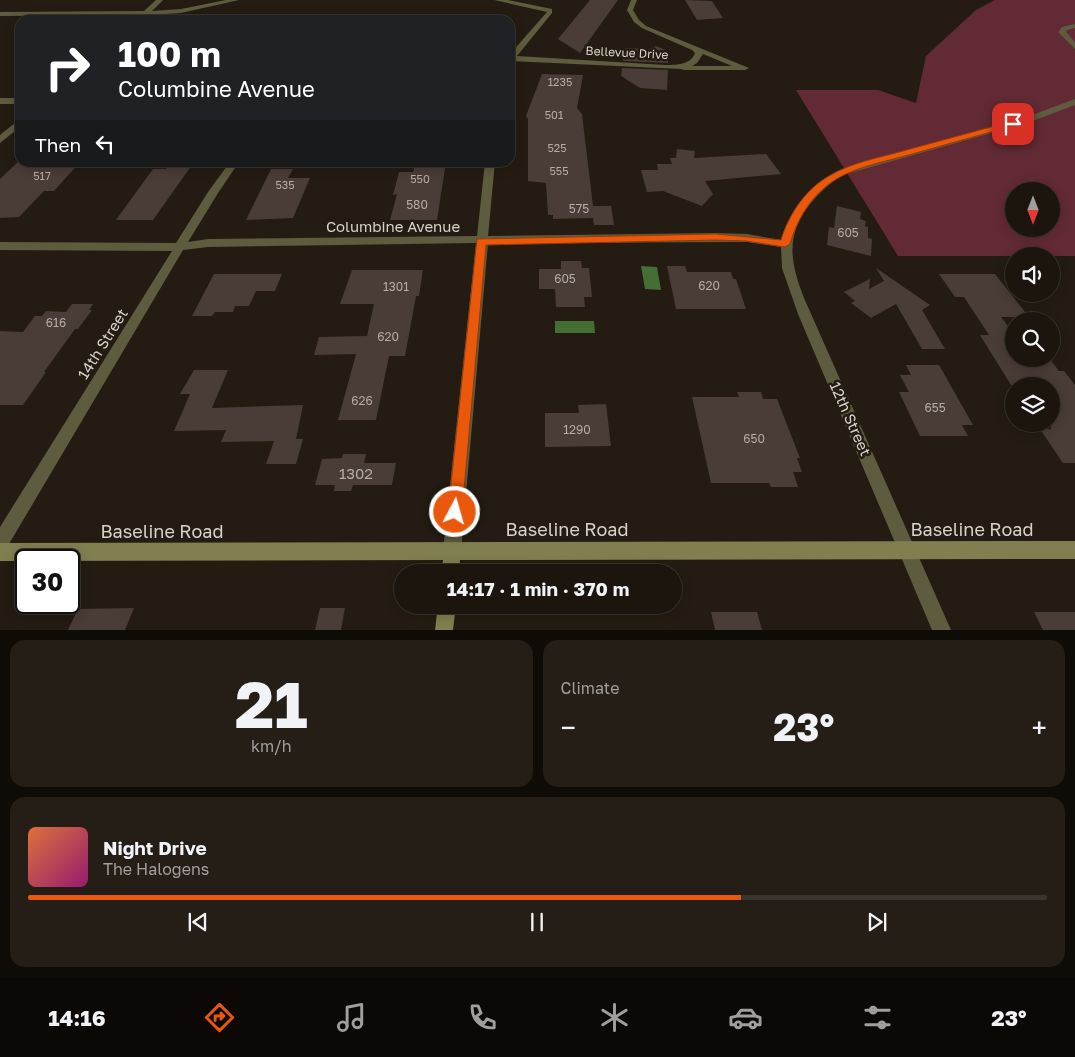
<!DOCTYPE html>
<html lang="en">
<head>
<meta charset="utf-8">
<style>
  :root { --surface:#1b150e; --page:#241e17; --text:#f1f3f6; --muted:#a09f9e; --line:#39342e; --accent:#ea580c }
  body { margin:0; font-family:"Golos Text",sans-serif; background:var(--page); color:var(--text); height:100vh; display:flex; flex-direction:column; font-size:19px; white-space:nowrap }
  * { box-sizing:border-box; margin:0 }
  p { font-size:16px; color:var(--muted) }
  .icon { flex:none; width:28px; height:28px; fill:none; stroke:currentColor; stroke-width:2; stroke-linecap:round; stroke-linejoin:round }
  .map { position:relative; height:630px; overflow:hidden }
  .sheet { display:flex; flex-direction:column; gap:10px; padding:10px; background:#0f0c08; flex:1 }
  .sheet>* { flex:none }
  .top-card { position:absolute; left:15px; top:15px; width:500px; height:152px; border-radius:15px; box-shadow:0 2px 12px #0003,0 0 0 1px var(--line); background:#202124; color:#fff; overflow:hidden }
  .needle { width:32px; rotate:180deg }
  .buttons { position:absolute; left:1005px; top:182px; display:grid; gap:10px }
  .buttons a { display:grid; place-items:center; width:55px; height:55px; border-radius:50%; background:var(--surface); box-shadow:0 2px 12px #0003,0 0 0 1px var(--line); font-size:25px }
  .speed { position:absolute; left:15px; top:549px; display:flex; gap:10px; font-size:25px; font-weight:700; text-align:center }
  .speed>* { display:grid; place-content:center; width:65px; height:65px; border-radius:50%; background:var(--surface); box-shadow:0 2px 12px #0003,0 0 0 1px var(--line); line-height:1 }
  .speed .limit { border:2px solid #111; border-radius:8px; background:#fff; color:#111 }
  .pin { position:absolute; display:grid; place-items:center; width:42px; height:42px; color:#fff; margin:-21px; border-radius:10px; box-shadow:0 2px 8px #0006 }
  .me { position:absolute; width:55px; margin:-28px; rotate:6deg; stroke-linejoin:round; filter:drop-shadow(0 0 4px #0008) }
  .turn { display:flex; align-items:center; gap:18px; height:105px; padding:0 20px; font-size:22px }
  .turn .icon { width:65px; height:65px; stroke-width:2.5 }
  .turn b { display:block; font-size:35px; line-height:42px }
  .then { display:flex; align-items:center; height:48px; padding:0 20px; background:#0003; gap:10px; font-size:19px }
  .big { font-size:38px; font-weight:700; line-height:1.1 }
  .sheet .tile { flex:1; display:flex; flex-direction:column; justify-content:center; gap:8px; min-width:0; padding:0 18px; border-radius:15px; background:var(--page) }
  .sheet .dial { align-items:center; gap:0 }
  .dial b { font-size:65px; line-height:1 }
  .song { display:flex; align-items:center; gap:15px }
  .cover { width:60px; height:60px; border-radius:8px; background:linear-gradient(135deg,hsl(20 70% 55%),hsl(320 70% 35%)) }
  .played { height:5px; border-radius:2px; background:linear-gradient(90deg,var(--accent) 70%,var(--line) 70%) }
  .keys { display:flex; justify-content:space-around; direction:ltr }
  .heat { display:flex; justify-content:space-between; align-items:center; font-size:28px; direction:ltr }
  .sheet .tiles { flex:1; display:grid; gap:10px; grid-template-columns:1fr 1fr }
  .tile:last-child { grid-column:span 2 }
  .trip { position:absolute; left:394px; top:564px; width:288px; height:50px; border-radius:25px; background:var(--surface); box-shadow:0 2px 12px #0003,0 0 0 1px var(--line); font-weight:700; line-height:50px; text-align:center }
  .tab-bar { display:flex; height:80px; justify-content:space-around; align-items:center; background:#0b0806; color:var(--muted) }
  .tab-bar .icon { width:35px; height:35px }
  .tab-bar .selected { color:var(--accent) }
  .tab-bar b { font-size:22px; color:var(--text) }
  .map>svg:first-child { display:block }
  .green { fill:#622a34; fill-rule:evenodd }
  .water { fill:#446e33 }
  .building { fill:#4a3c37 }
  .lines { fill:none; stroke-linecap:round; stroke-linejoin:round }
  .street { fill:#5d5c3e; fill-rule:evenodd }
  .secondary { fill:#817f4f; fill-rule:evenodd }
  .route { fill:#ea580c; stroke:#983908 }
  .labels { text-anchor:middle; stroke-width:5; stroke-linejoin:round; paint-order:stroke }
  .far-number-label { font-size:11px; fill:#b4aca6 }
  .far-street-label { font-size:12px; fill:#d7d2cb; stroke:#241c12 }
  .number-label { font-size:12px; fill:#b4aca6 }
  .street-label { font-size:15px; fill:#d7d2cb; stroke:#241c12 }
  .near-number-label { font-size:15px; fill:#b4aca6 }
  .near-street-label { font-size:18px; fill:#d7d2cb; stroke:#241c12 }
</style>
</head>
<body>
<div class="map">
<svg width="1075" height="630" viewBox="0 0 1075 630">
  <rect width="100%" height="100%" fill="#241c12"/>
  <path class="green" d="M995,0H1075V256H898L796,90H878L916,103L926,56L976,10ZM1014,191H1051V229H1014Z"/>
  <g class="water">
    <path d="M641,266L657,267L661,290L645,289Z"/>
    <path d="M555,321H594L595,333H555Z"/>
  </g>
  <g class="building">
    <path d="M590,0H618L580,53L558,39Z"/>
    <path d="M685,0L712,1L723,18L697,20Z"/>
    <path d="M656,46L668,51V63L623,61L624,48L649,49Z"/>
    <path d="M622,68L668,70L667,90L640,88L621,76Z"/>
    <path d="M542,74L583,75L577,108L582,114L593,206H611L614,225H594L593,218L553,219V215H548L546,183L528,181V119L526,116Z"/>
    <path d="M677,149L695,151L694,158L766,154L781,174L705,181L713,194L702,206L663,191L647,192L641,170H658L657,164H672L670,158H676Z"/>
    <path d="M18,162H80L54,191H44L19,217L0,218V179Z"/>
    <path d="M171,162H194L153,220H116L153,169H166Z"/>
    <path d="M416,162H446L437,220H390L397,194L393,195L399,172H413Z"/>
    <path d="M271,169H293L288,178H310L293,218L246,220Z"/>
    <path d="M837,206L861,212L860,219L866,221L865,226L868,227V238L872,239L871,256L827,245L829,227L834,228Z"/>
    <path d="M561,261H581L582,268H589L592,297H584L585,307H556L555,289H539V269H561Z"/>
    <path d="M667,266H685L687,272H731L733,279H736L746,309H676Z"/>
    <path d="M876,268L930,305L922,310L945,349H922L896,304L871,318L851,303L855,301L844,292L870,279L869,289L884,281Z"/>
    <path d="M352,270H423L419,296H416L405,356H389L376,420H338L356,354L314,355L319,337L367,336L374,304H340Z"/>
    <path d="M214,274H282L275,291H256L249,306H235L233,312H215L212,316H192Z"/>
    <path d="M939,274H995L1029,317H1001L1014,334V359H1050L1059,371H1064L1075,385V463H1063L1040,429H1051V385H1011L980,335H989L964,297H955Z"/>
    <path d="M72,304H93L89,310H92L78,329H75L44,372H46L23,405H0V331L23,332L35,316H42L46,311L66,312Z"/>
    <path d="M906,365H939L973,425H962L968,436H920L899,392H909L900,375H911Z"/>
    <path d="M194,370H228L212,408L303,405L296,439H303L296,464H266L274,441L221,442L226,430L174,431L190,394H180Z"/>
    <path d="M737,392H761L763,399H777L800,458H797L802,472H793L798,487H771L769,483H711L692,397H739Z"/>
    <path d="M606,404L611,446L545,447V413H579L578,405Z"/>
    <path d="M343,454H366L364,463H396L392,485H353L351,491H334L335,485H315L322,459L342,458Z"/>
    <path d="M134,608L125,630H68L78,609Z"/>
    <path d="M320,608H345L341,630H315Z"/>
    <path d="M711,612H757L762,630H715Z"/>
    <path d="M1034,612H1075V630H1043Z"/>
  </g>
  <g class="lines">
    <g class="street">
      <path d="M156,0H163L152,11L181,9L226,0H239L181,13L147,15L143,17L140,15L0,16V12L144,11Z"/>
      <path d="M494,0H508L552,9V13L517,56L665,65C676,65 691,65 695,53L692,50L642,28L634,22L627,10L631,0H637L633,10L639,20L646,26L749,68L745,70H684L681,69L510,61V54L547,12ZM703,54L732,66H692L697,63Z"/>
      <path d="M1075,24V28L1067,30L1066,32L1075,42V49L1058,32L1062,27Z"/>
      <rect x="0" y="98" width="20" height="6"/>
      <path d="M1075,99V105L1030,122L843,175C831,182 820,192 811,203C785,235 790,262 804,298L951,630H932L798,314L782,268L781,247L747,242L488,243L461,551L458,557L452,560L446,557L443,551L476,243L208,247L183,250L6,549L0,551V527L172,251L0,250V242L176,243L208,192L230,162H239L218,193L188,242L208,239L477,236L485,162H495L488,236L716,233L747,234L781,240C789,211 810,185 837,171L1024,118Z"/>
      <path d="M20,119V127L0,143V135Z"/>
    </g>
    <g class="secondary">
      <path d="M1075,541V559L460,560L459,572H441L443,560L0,561V543Z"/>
      <path d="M438,605H456L453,630H435Z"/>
    </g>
  </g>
  <path class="route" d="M1013,121L1017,124L1016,125C979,135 942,146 905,156C880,163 850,168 829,184C809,199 797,220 790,244L785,247L746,241L716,240L486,245L462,512L460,517L455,519L450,517L448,512L477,239L716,234L781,240C789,214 806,188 831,175C851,163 877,158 899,152C937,142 975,131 1013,121Z"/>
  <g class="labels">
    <g class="far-number-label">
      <text x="560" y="86">1235</text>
      <text x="554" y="119">501</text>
      <text x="557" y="152">525</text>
      <text x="559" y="175">555</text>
      <text x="42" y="180">517</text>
      <text x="420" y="183">550</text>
      <text x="285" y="189">535</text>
    </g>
    <g class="far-street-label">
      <text transform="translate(627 53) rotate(3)" y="4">Bellevue Drive</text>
    </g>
    <g class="number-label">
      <text x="417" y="209">580</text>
      <text x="579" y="213">575</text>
      <text x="848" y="237">605</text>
      <text x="565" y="283">605</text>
      <text x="709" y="290">620</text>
      <text x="396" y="291">1301</text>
      <text x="56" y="327">616</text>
      <text x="388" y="341">620</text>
      <text x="362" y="405">626</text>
      <text x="935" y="412">655</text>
      <text x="577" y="434">1290</text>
      <text x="754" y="443">650</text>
    </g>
    <g class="street-label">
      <text x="393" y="232">Columbine Avenue</text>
      <text transform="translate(103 344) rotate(-58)" y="5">14th Street</text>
      <text transform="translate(850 419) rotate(66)" y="5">12th Street</text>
    </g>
    <g class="near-number-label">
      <text x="356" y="479">1302</text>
    </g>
    <g class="near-street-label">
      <text x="567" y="536">Baseline Road</text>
      <text x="972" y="536">Baseline Road</text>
      <text x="162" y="538">Baseline Road</text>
    </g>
  </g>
</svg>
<div class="buttons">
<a><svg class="needle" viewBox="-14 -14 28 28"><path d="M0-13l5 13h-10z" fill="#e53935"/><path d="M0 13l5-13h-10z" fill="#a09f9e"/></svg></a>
<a><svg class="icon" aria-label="sound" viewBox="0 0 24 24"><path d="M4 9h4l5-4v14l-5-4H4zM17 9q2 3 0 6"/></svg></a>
<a><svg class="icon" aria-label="search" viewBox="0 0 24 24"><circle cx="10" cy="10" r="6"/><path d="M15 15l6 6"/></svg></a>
<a><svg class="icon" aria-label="layers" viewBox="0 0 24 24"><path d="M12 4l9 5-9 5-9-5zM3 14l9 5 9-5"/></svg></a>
</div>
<div class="speed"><div class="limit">30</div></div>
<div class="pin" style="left:1013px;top:124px;background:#d93025"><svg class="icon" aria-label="arrive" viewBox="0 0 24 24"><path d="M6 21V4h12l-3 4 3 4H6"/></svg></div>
<svg class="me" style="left:455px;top:512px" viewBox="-20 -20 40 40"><circle r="17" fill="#ea580c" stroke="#fff" stroke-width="3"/><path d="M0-11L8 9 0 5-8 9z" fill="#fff"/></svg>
<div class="trip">14:17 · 1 min · 370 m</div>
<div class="top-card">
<div class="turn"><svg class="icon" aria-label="right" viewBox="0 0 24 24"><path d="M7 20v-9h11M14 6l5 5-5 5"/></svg><div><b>100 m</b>Columbine Avenue</div></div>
<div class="then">Then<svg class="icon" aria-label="left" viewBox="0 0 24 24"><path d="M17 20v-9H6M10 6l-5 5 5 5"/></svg></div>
</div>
</div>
<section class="sheet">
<div class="tiles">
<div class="tile dial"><b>21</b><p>km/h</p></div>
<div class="tile"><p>Climate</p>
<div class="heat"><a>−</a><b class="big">23°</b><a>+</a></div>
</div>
<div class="tile">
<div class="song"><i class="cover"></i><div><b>Night Drive</b><p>The Halogens</p></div></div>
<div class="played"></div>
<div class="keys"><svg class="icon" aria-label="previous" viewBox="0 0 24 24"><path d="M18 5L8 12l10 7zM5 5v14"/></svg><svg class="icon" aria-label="pause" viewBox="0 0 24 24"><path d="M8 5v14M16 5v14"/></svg><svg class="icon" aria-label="next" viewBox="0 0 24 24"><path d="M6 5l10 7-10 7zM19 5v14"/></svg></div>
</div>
</div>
</section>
<nav class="tab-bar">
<b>14:16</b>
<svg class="icon selected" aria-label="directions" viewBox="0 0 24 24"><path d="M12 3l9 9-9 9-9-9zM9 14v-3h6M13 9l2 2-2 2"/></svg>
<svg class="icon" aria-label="music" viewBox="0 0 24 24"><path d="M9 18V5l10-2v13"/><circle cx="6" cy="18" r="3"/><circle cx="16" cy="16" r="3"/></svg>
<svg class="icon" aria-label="phone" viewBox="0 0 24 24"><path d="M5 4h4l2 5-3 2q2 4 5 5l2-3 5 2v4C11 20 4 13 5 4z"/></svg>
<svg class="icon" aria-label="climate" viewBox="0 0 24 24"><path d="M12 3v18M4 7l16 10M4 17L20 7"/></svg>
<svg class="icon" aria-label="car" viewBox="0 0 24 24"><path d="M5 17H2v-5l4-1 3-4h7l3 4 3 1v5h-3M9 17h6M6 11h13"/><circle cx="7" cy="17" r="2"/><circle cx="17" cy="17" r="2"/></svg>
<svg class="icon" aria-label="filters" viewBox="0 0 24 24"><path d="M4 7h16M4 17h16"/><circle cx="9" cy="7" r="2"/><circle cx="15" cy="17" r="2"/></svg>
<b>23°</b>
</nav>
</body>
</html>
